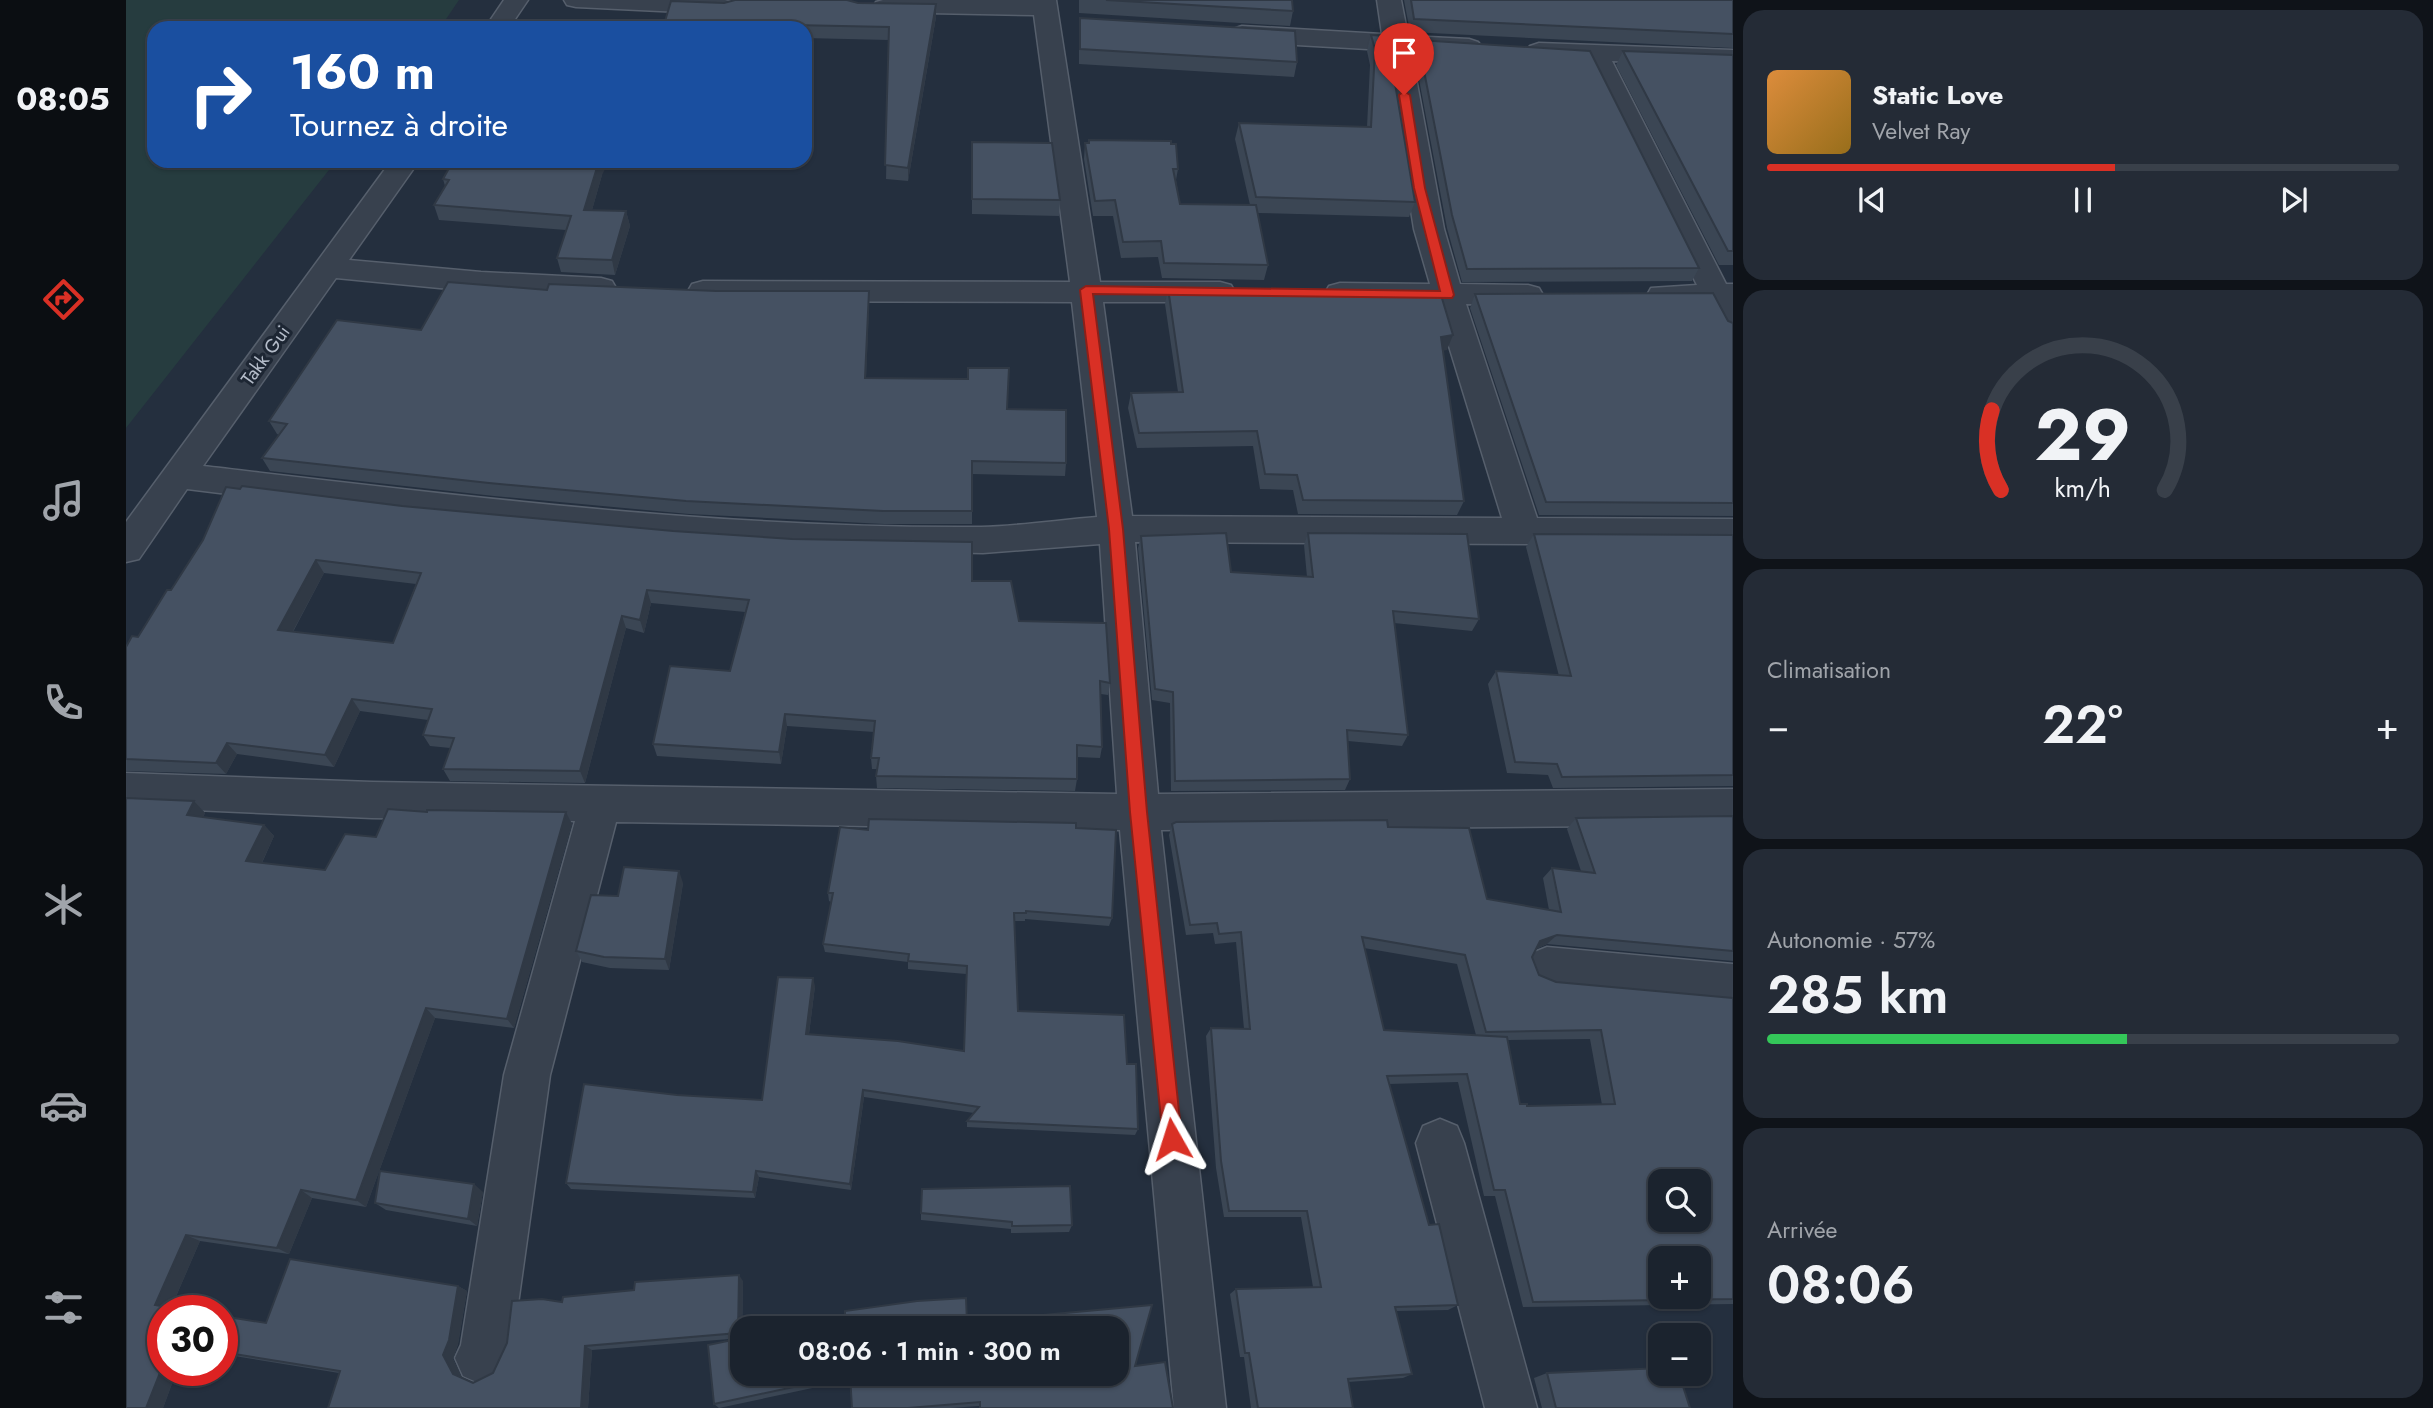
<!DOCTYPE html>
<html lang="fr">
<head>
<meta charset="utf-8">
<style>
  :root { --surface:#1b232e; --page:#242b36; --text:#f1f3f6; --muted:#a0a4aa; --line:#39404a; --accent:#d93025 }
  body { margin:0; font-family:Jost,sans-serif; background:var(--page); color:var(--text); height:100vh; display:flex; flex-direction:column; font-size:26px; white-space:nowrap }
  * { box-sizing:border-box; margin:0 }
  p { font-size:23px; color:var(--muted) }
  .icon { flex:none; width:38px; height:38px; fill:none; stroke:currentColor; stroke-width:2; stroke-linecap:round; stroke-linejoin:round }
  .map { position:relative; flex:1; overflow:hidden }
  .side { display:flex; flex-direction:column; gap:10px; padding:10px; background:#0f1319; width:700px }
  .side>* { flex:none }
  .guide { position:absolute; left:21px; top:21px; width:665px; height:147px; border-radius:21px; box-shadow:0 2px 5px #0004,0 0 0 2px var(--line); background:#1a4fa0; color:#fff; overflow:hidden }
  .buttons { position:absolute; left:1522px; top:1169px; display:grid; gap:14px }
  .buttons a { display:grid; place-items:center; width:63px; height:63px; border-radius:14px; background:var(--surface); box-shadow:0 2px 5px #0004,0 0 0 2px var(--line); font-size:35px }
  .speed { position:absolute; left:21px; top:1295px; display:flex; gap:14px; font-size:35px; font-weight:700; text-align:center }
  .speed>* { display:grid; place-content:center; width:91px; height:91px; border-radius:50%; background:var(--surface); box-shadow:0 2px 5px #0004,0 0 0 2px var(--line); line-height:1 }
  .speed .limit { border:10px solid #d22; background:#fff; color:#111 }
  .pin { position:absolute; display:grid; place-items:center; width:60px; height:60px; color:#fff; margin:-72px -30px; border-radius:50% 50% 50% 0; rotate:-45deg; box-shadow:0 0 7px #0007 }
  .pin .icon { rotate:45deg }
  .me { position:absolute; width:77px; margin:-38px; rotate:354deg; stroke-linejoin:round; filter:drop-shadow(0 0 5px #0008) }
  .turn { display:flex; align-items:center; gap:24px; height:147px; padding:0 28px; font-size:32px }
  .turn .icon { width:91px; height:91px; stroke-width:2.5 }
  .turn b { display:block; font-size:49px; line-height:60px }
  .big { font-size:52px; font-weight:600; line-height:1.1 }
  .side .widget { flex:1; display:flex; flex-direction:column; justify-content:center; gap:10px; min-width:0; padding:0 24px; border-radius:21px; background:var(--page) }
  .side .dial { align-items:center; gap:0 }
  .dial svg { height:182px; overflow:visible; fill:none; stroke:var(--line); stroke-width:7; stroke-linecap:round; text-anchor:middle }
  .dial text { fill:var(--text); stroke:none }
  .song { display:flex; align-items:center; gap:21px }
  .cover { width:84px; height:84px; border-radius:10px; background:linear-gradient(135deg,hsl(30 70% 55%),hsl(40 70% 35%)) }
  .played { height:7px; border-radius:4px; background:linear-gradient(90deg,var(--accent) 55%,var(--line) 55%) }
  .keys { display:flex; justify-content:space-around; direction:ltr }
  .heat { display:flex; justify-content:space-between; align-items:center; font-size:38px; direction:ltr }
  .charge { height:10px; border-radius:5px; background:linear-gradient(90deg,#34c759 57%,var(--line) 0) }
  .trip { position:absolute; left:604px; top:1316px; width:399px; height:70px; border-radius:21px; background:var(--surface); box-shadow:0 2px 5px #0004,0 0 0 2px var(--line); font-weight:600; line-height:70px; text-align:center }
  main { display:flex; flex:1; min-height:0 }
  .dock { display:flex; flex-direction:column; width:126px; justify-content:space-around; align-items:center; background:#0b0e12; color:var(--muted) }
  .dock .icon { width:49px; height:49px }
  .dock .selected { color:var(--accent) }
  .dock b { font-size:32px; color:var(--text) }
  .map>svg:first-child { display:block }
  .green { fill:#263c3f }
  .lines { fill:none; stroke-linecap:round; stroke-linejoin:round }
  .minor-casing { stroke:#565f6c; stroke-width:3 }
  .minor { fill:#38414e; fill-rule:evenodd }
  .wall { fill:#3b4654; fill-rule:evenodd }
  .shaded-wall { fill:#303945 }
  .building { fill:#455162; stroke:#303945; stroke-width:2; fill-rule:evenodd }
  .route { fill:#d93025; stroke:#8d1f18; stroke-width:2 }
  .labels { text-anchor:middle; stroke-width:6; stroke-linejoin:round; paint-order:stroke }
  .street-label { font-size:19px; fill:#b4bcc9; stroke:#1d2633 }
</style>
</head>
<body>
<main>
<nav class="dock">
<b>08:05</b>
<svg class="icon selected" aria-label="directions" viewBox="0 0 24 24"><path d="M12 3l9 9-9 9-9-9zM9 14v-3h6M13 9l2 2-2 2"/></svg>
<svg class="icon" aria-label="music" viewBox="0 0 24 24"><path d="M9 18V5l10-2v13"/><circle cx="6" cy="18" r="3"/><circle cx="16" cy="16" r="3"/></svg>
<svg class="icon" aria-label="phone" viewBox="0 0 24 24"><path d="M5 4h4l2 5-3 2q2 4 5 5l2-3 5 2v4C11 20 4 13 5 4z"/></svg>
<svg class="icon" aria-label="climate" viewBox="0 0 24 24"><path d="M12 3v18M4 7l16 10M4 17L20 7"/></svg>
<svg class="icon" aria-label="car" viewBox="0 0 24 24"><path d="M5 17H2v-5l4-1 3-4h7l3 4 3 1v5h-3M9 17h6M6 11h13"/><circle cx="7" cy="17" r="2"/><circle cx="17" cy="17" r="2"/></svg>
<svg class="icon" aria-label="filters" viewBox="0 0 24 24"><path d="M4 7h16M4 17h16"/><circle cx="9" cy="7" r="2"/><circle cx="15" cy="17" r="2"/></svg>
</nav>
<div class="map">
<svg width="1607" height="1408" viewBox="0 0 1607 1408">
  <rect width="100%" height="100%" fill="#242f3e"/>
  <path class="green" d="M0,0H333L314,28H28V161H210L0,428Z"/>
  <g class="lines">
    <defs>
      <g id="minor">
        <path d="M378,0H402L383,28H359Z"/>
        <path d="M438,0H599L606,2L609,7L606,12L597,14L450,7L441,5Z"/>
        <path d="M757,0H930L974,282H1094L1105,285L1109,292L1105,299L1094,302H977L1006,516L1376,518L1310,304L1214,303L1203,300L1199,293L1203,286L1214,283L1304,284L1288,229L1259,50L1116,42L1107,39L1103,34L1107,29L1116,26L1256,34L1251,0H1275L1282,36L1343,39L1352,42L1356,47L1352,52L1343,55L1285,51L1318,229L1334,284L1402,285L1413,288L1417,295L1413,302L1402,305L1340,304L1411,518L1607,519V545L1009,542L1032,794L1607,789V825L1035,830L1100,1408H1048L994,830L490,822L424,1075L386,1347L373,1376L355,1384L337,1376L329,1358L335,1345L378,1075L449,821L246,818L0,807V773L246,782L991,794L974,544L857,553L668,549L550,541L283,516L61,489L13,559L0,562V522L265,161H293L223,260L355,272L475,278L486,281L490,288L486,295L475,298L355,292L210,278L77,466C335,496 595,529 855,527C893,526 933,520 971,517L946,302L577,301L566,298L562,291L566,284L577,281L944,282L908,15L750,12L747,7L750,2Z"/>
        <path d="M1413,43L1607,50V66L1486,61L1600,284H1607V337L1596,334L1580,304L1536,305L1525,302L1521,295L1525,288L1571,285L1459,60L1404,56L1400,51L1404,46Z"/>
        <path d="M1421,947L1607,964V1006L1421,989L1406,983L1399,968L1406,953Z"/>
        <path d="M1314,1119L1331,1126L1338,1143L1411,1408H1359L1290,1143L1297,1126Z"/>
      </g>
    </defs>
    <use href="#minor" class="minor-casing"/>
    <use href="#minor" class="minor"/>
  </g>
  <g class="wall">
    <path d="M609,0H723L732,3L810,17L782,181L760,179L763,40L679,38V28H537L598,3Z"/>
    <path d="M953,0H1166L1167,11L1164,26L953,13Z"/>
    <path d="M1278,0H1607V48L1284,32Z"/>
    <path d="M954,18L1171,62L1168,77L953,64V33Z"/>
    <path d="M1245,35L1289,202L1283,217L1132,213L1142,265L1138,280L1036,278L1032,257L995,258L987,216H967L958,159L959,143H962L963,140L1052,169L1050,180L1054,204L1124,205L1109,139L1113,123L1241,127L1244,65L1241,51Z"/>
    <path d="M1292,40L1573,268L1566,281L1336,282L1321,228L1288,53Z"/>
    <path d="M1497,51L1607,55V265H1593L1490,65Z"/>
    <path d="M846,142L934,200L933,216L846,214Z"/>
    <path d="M476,175L466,210L500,211L504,226L489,275L435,272L431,258L440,230L313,220L308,205L319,186L317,179Z"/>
    <path d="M1042,288L1321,350H1317L1338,501L1331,515L1172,514L1167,490L1134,489L1127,446L1011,448L1002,408L1005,393L1052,392L1039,304Z"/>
    <path d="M421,290L743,291V305L740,378L881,409L940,463L939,476L846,474V524H758L563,514L368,496L144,471L136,458L153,435L151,434L143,421L295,330Z"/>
    <path d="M1349,294L1602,321L1607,323V516L1413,515L1344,308Z"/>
    <path d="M1182,533L1353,619L1346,631L1268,623L1282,735L1276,746L1222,741L1224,779L1219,790L1045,791L1044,703L1026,700L1012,548L1015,536L1105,572L1181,577L1178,545Z"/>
    <path d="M1408,534L1607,535V786L1427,788L1422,775L1381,773L1362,684L1370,671L1433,676L1400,547Z"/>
    <path d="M77,540L846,581L893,621L984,683L982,695L975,694L976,747L974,758L951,757V779L949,791L751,788L750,776L751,769H746L745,758L748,732L661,726L655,764L531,756L527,744L604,671L619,612L525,603L518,633L500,628L459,783L324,781L317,769L324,748L304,746L297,735L302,720L234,711L208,767L111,754L100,774L0,771V647L12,637L45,590ZM198,573L290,584L267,643L167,632Z"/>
    <path d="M68,801L79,813L77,817L138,825L148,836L136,863L199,870L250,837L301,812H440L446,824L388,1028L309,1018L240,1207L186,1198L163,1254L74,1241L45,1308L37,1370H51L37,1408H0Z"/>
    <path d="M1607,816V961L1421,944L1410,949L1406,957L1413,975L1430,982L1607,998V1304L1397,1307L1369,1196H1358L1332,1082L1263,1084L1303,1225L1332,1305L1322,1310L1270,1311L1286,1374L1277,1378L1222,1382L1227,1408H1125L1118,1357H1114L1104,1294L1110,1289L1187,1287L1175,1217H1098L1090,1168L1080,1036L1085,1028L1118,1029L1110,942L1089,944L1087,933L1060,935L1043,835L1046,824L1262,827L1361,899L1423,910L1417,878L1426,868L1455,871L1441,829L1450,818ZM1238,948L1331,964L1350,1035L1258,1030ZM1464,1039L1476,1105L1401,1106L1394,1104L1382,1040Z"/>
    <path d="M950,828L986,918L983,926L899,919V921H888L892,1011L1001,1064L1012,1129L1009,1135L841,1127V1121L848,1113L738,1097L725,1190L633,1177L629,1198L445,1189L440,1183L551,1095L636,1100L689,986L683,1034L838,1051L840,974L782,969V962L699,952L697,944L705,902L703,901L702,893L742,830Z"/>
    <path d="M557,883L543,970L484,968L456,962L450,951L492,896Z"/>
    <path d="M357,1192L351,1226L260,1210L249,1203Z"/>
    <path d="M795,1213L946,1225L943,1232L885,1233V1229L795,1220Z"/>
    <path d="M617,1281L616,1338L466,1350L462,1408L213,1373L96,1354V1316L140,1323L332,1286L341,1291L332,1344L327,1359L336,1378L347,1383L367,1373L436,1302Z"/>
    <path d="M841,1322L1009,1366L1047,1408H853V1406L825,1408H726L724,1380L593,1408L588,1404Z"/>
    <path d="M1421,1373L1564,1408H1416L1408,1378Z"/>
  </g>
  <g class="shaded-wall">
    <path d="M810,4V17L782,181V168Z"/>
    <path d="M473,161H483L476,175L462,224L458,210Z"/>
    <path d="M500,211L504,226L489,275L486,260Z"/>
    <path d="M743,291V305L739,392V378Z"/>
    <path d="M1327,335L1321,350L1309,352L1315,337Z"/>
    <path d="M190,560L198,573L161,642L152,630Z"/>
    <path d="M521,590L525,603L518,633L514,620Z"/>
    <path d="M496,616L500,628L459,783L454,771Z"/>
    <path d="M226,699L234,711L208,767L199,755Z"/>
    <path d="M659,714L661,726L655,764L653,752Z"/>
    <path d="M101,743L111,754L100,774L90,763Z"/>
    <path d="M68,801L79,813L72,827L61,815Z"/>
    <path d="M440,812L446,824L388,1028L381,1019Z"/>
    <path d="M138,825L148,836L131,873L120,861Z"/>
    <path d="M553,871L557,883L543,970L539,959Z"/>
    <path d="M1431,935L1421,944L1405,951L1414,941Z"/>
    <path d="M687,978L689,986L682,1041L680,1034Z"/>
    <path d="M300,1008L309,1018L240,1207L230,1200Z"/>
    <path d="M737,1090L738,1097L725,1190L724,1184Z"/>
    <path d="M630,1171L633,1177L629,1198L627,1192Z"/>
    <path d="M348,1184L357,1192L351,1226L342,1219Z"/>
    <path d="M175,1190L186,1198L163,1254L151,1248Z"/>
    <path d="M60,1235L74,1241L44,1310L29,1305Z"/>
    <path d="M613,1275L617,1281L616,1338L612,1333Z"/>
    <path d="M332,1286L341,1291L332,1344L327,1359L336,1378L327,1374L317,1355Z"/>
    <path d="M459,1346L466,1350L462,1408H455Z"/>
    <path d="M37,1365V1370H51L37,1408H20Z"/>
  </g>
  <g class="building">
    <path d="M609,0H721L732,3L810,4L782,168L759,165L763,27L667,25L666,28H537L545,1L598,3Z"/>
    <path d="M980,0H1166L1167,11Z"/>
    <path d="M1285,0H1607V34L1288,19Z"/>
    <path d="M954,18L1169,31L1171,62L954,49Z"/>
    <path d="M1245,35L1261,36L1289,202L1130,197L1113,123L1245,127L1249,49Z"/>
    <path d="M1292,40L1464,51L1573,268L1341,269L1326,215Z"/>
    <path d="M1497,51L1607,55V251H1602Z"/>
    <path d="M963,140L1045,141V144H1050L1052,169H1047L1054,204L1130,205L1142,265L1038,263L1035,241L997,242L989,200L969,201L959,143H963Z"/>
    <path d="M846,142L926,143L934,200L846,199Z"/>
    <path d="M327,161H473L458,210L500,211L486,260L431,258L445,216L308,205L323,180L317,179Z"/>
    <path d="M322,282L421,290L423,284L590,291H743L739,378L842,379V368H883L881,409L940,410V463L846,461V511H757L560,501L363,483L136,458L161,424L143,421L211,320L295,330Z"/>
    <path d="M1042,288L1315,295L1327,335L1315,337L1338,501L1177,500L1171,475L1139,474L1131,431L1013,433L1005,393L1057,392Z"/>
    <path d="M1587,293L1602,321L1607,323V503L1420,502L1349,294Z"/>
    <path d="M116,486L276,506L547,531L666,539L846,542V581H885L893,621L980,623L984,683L974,681L976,747L951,745V779L750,776L753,758H745L749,721L659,714L653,752L527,744L544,666L604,671L623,600L521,590L514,620L496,616L454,771L317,769L328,738L297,735L306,709L226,699L199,755L101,743L90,763L0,759V647L6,636L12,637L41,590H45L77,540L100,487L114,489ZM190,560L295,573L267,643L152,630Z"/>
    <path d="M1100,533L1105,572L1187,577L1182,533L1341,534L1353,619L1267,611L1282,735L1221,730L1224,779L1049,781L1047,692L1029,689L1015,536Z"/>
    <path d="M1408,534L1607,535V775L1436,777L1431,764L1389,762L1370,671L1445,676Z"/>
    <path d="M0,798L68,801L61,815L138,825L120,861L199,870L219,834L250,837L262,809L301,812V810L440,812L381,1019L300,1008L230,1200L175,1190L151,1248L60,1235L29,1305L64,1311H37V1365L20,1408H0Z"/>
    <path d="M1607,816V951L1431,935L1414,941L1406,957L1413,975L1430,982L1607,998V1299L1407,1302L1379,1190H1368L1341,1074L1261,1076L1303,1225L1313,1224L1332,1305L1269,1307L1286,1374L1222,1379L1227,1408H1132L1123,1353H1119L1110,1289L1195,1287L1181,1211H1103L1095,1161L1085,1028L1124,1029L1115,932L1093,934L1091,923L1064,925L1046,824L1050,822L1261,820L1262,827L1343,828L1361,899L1435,912L1426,868L1469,873L1450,818ZM1236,937L1339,955L1360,1032L1475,1030L1489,1104L1401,1106V1104H1394L1381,1037L1258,1030ZM1535,1181H1573V1220H1535ZM1535,1258H1573V1297H1535Z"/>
    <path d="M743,819L950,823V828L990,830L986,918L900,911V913H888L892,1011L998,1015L1001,1064H1010L1012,1129L841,1121L853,1107L737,1090L724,1184L630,1171L627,1192L440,1183L458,1084L551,1095L636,1100L652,977L687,978L680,1034L772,1041L838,1051L841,966L782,961L783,954L697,944L707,893H702L714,827L742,830Z"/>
    <path d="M498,867L553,871L539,959L478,957L450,951L465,895L492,896Z"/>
    <path d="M254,1171L348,1184L342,1219L249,1203Z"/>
    <path d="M944,1186L946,1225L886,1226V1222L795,1213L796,1189Z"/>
    <path d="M164,1259L332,1286L323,1340L317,1355L327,1374L347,1383L367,1373L381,1343L386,1301L416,1299L436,1302L437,1297L508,1290L509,1282L613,1275L612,1333L459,1346L455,1408H202L214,1371L96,1352V1316L140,1323Z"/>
    <path d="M840,1298L841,1322L1026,1305L1009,1366L1039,1362L1047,1408H854V1402L782,1408H726L724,1375L588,1404L582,1345L616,1338V1374H990V1328H661L719,1316V1311L791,1301Z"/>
    <path d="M1535,1368V1374H1553L1564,1408H1430L1421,1373Z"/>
  </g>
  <path class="route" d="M1278,91L1284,95L1299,188L1328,295L1326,298L967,294L997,529L1021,812L1056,1139L1053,1146L1046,1149L1039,1146L1037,1139L1004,812L983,529L954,290L960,286L1314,291L1288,188L1273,95Z"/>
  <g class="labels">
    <g class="street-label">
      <text transform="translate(139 355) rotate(-54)" y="7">Takk Gui</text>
    </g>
  </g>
</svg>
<div class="buttons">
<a><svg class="icon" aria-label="search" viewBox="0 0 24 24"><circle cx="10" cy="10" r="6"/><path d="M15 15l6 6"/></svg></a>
<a>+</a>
<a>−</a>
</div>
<div class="speed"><div class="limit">30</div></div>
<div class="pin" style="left:1278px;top:95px;background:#d93025"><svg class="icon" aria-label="arrive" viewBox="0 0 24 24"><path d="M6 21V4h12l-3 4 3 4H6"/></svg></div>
<svg class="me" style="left:1046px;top:1139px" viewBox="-20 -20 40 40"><path d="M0-17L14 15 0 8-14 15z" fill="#d93025" stroke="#fff" stroke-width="4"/></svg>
<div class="trip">08:06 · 1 min · 300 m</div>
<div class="guide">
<div class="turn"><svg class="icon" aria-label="right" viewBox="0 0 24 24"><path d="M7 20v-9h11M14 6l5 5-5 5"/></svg><div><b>160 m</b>Tournez à droite</div></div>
</div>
</div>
<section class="side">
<div class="widget">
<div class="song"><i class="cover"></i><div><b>Static Love</b><p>Velvet Ray</p></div></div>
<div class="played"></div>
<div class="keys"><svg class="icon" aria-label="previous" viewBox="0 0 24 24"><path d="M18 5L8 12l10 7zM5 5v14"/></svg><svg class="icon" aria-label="pause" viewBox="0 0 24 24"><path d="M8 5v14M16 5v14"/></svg><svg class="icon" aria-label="next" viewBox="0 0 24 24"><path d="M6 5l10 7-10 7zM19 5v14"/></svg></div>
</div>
<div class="widget dial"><svg viewBox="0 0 100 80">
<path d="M14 69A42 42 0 1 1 86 69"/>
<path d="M14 69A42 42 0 0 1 10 34" stroke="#d93025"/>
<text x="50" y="56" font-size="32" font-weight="700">29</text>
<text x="50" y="72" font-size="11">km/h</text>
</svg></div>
<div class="widget"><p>Climatisation</p>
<div class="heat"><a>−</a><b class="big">22°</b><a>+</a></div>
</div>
<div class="widget"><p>Autonomie · 57%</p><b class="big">285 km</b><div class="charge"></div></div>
<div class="widget"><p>Arrivée</p><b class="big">08:06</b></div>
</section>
</main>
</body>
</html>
